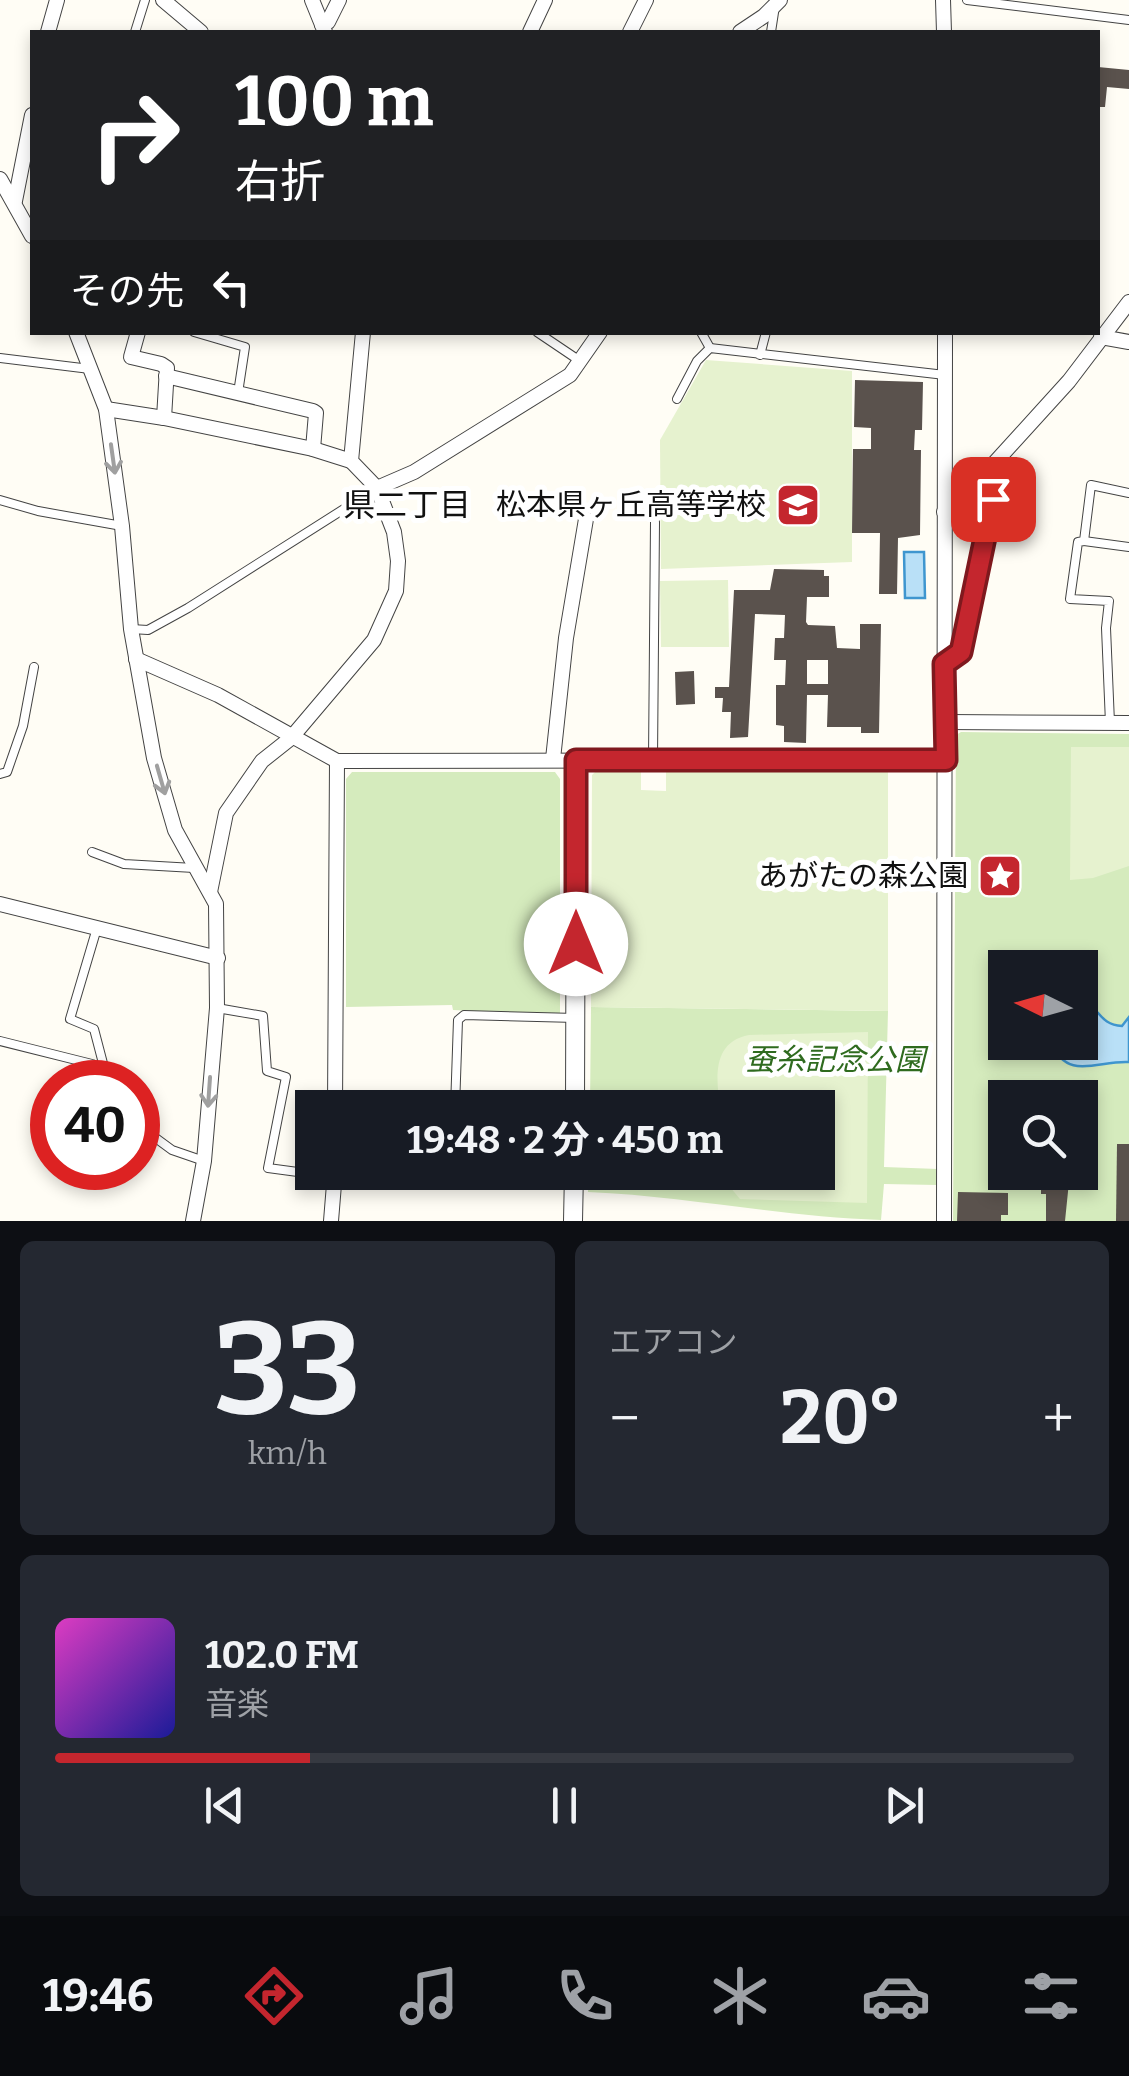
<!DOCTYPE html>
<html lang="ja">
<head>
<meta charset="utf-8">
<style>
  :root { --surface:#171b24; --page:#242831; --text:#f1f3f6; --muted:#9ea1a6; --line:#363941; --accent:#c4262e }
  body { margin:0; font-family:Bitter,"Noto Sans JP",serif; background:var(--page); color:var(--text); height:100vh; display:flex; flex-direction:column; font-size:38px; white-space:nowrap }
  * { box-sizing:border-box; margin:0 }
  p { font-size:32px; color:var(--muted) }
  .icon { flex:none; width:55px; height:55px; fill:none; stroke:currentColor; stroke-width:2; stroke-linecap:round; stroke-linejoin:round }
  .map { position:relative; height:1221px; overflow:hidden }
  .sheet { display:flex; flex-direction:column; gap:20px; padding:20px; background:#0d0f14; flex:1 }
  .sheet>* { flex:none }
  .hud { position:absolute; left:30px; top:30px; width:1070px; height:305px; border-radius:0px; box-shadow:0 5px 15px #0003; background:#202124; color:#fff; overflow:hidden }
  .needle { width:65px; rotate:275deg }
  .buttons { position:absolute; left:988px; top:950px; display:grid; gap:20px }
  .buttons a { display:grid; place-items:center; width:110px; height:110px; border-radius:0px; background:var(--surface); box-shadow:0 5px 15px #0003; font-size:50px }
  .speed { position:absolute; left:30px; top:1060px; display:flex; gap:20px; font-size:50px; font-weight:700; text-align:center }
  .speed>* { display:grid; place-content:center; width:130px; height:130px; border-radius:50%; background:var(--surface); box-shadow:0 5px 15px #0003; line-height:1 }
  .speed .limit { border:15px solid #d22; background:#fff; color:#111 }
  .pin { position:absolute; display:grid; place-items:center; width:85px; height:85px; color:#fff; margin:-42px; border-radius:20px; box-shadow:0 5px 15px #0006 }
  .me { position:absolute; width:110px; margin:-55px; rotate:0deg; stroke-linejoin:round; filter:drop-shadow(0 0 8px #0008) }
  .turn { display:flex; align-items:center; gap:35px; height:210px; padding:0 40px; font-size:45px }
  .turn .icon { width:130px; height:130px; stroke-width:2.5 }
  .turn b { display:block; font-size:70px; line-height:85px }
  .then { display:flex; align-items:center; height:95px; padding:0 40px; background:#0003; gap:20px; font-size:38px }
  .big { font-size:75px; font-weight:700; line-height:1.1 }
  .sheet .tile { flex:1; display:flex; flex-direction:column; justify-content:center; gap:15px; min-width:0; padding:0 35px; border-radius:15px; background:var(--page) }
  .sheet .dial { align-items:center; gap:0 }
  .dial b { font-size:130px; line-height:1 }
  .song { display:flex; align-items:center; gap:30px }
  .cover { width:120px; height:120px; border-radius:15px; background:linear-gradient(135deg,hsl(310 70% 55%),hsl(240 70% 35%)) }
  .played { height:10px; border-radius:5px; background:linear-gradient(90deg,var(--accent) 25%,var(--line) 25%) }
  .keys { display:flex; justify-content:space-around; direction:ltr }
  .heat { display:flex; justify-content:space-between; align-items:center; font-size:55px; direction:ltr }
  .sheet .tiles { flex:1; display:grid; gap:20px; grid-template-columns:1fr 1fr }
  .tile:last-child { grid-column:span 2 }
  .trip { position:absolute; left:295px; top:1090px; width:540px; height:100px; border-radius:0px; background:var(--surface); box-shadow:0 5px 15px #0003; font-weight:700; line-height:100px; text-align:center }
  .dock { display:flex; height:160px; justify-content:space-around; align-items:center; background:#090b0e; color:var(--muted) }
  .dock .icon { width:70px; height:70px }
  .dock .active { color:var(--accent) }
  .dock b { font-size:45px; color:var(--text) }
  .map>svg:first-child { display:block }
  .green { fill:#d5ebbd; fill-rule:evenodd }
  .pitch { fill:#e6f2cf }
  .water { fill:#b9e0f7; stroke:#3f96cf; stroke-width:2.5 }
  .building { fill:#5a524d; fill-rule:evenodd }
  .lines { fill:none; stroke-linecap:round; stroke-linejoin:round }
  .service-casing { stroke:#444; stroke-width:10 }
  .minor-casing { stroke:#444; stroke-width:16 }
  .tertiary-casing { stroke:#444; stroke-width:20 }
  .service { stroke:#fff; stroke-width:8 }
  .minor { stroke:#fff; stroke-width:14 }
  .tertiary { stroke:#fff; stroke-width:18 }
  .oneway { stroke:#a0a0a0 }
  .route-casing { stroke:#7f191e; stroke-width:25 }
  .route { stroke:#c4262e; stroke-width:18 }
  .labels { text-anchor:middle; stroke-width:10; stroke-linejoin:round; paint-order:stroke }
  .poi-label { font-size:30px; fill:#111; stroke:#fff; text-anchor:end }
  .park-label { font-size:30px; font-style:italic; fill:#2f6b1f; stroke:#fff }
  .neighbourhood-label { font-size:32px; fill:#111; stroke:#fff }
</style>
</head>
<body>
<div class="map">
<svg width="1129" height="1221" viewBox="0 0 1129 1221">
  <rect width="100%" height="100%" fill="#fffdf5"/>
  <g class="green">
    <path d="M961,732L1129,734V1221H953L956,735ZM1005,968H1080V1042H1005ZM1005,1098H1080V1172H1005Z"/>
    <path d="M352,772H555L560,779V1015L453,1010L452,1005L346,1007V779Z"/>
    <path d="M591,1007L888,1011L884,1167L938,1169L937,1185L884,1184L881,1220C782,1217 686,1196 588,1192V1173L818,1172V1108L590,1107Z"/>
  </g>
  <g class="pitch">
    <path d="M706,360L852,371V562L661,569L660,440Z"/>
    <path d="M728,580L729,647H661L660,581Z"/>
    <path d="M1071,747H1129V866L1093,878L1070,880Z"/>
    <path d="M706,767L888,768V1011L591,1007L592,775L597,770H641V790L666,791V769Z"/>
    <path d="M868,1032L867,1203L740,1199L730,1187L728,1173L818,1172V1108L720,1107C716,1078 712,1042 749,1035Z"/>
  </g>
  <g class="water">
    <path d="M904,552H924L925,598H905Z"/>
    <path d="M1080,1001C1101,1006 1097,1024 1122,1026L1129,1017V1062C1098,1060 1068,1082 1051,1043L1080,1042Z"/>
  </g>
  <g class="building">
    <path d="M1098,67L1129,70V89L1107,87L1105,107H1098Z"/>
    <path d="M855,380L923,382L922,430H915L914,450H921L920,535L898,538L897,594H879L880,533H852L853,449H871V428L854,427Z"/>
    <path d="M774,569L824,570V576H829V597H807L806,622L808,625L835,626L837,648L860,649V624H881L879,733H861V727H827L828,695H807L806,743L784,742V726L776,725V685H785L786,660H774L775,638H784L785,615L755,614L748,737L730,738L731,712H722L723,698H715V687H729L734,590H770ZM807,660H828V684H807Z"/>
    <path d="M694,671L695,704L676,705L675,672Z"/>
    <path d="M1117,1144H1129V1221H1116Z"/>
    <path d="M1041,1172H1070L1065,1221H1046V1194H1041Z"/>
    <path d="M958,1192L1008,1193V1215H1001V1221H957Z"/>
  </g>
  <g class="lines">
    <defs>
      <g id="service">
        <path d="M967,0L1129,20"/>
        <path d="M135,32L145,0"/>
        <path d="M771,32L775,6"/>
        <path d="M194,332L245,347L238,393"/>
        <path d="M537,332L580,361"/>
        <path d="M701,332L710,348"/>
        <path d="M760,355L766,332"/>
        <path d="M0,358L90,369"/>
        <path d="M677,399L697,361L710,348L945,375"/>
        <path d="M0,500L38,511L122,526"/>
        <path d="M1084,541L1129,547"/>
        <path d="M131,629L148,630L188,608L377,488"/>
        <path d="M944,664L961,652L993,499L980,480"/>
        <path d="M1110,723L1106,628L1109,601L1070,599L1078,542L1084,541L1091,485L1129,493"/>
        <path d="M653,759L655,522"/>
        <path d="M0,774L7,772L23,726L34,667"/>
        <path d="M92,852L124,864L194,868"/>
        <path d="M97,928L70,1019L94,1029L105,1071"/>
        <path d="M217,1008L263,1016L267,1071L286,1077L268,1168L335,1177"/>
        <path d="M0,1041L92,1064L105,1071L108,1082"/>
        <path d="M455,1108L458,1020L464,1015L576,1018"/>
        <path d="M138,1125L172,1150L204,1161"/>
      </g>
      <g id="minor">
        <path d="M163,0L201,32"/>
        <path d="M312,0L325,32"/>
        <path d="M943,0L944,32"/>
        <path d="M322,25L328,22L339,0"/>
        <path d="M48,32L57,0"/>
        <path d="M530,32L545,0"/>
        <path d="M630,32L646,0"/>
        <path d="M740,32L764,16L780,0"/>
        <path d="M0,179L32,236"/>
        <path d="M15,201L32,115"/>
        <path d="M76,332L106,409L122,526L131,629L154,758L175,830L216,904L217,1008L204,1161L193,1221"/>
        <path d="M138,332L131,357L161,364L167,368L164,418"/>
        <path d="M1101,337L1129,342"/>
        <path d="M166,376L313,411L316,413L313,449"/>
        <path d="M106,409L164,418L313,449L351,461"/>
        <path d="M377,488L414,472L570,375L600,332"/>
        <path d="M944,512L980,479L1069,381L1129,302"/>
        <path d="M136,659L218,695L337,761L946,760"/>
        <path d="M947,722L1129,723"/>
        <path d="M553,759L566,638L586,519"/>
        <path d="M210,892L226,813L262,761L291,738L374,640L396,591L398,561L394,532L377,488L351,461L363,332"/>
        <path d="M0,904L218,958"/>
        <path d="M335,1108L337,761"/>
        <path d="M331,1221L335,1172"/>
        <path d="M944,1221L945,332"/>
      </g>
      <g id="tertiary">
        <path d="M575,1108L576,760"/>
        <path d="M573,1221L574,1172"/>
      </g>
    </defs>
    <use href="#service" class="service-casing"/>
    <use href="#minor" class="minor-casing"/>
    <use href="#tertiary" class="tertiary-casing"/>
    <use href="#service" class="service"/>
    <use href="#minor" class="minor"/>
    <use href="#tertiary" class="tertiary"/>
  </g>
  <defs><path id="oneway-shaft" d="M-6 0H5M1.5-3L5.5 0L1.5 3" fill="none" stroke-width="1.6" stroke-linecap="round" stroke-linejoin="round" transform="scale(2.5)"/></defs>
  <g class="oneway">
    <use href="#oneway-shaft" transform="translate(113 459) rotate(82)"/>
    <use href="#oneway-shaft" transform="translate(161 780) rotate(74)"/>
    <use href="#oneway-shaft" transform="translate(209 1092) rotate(94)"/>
  </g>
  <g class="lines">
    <defs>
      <path id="route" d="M576,944V760H946L944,664L961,652L993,499"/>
    </defs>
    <use href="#route" class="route-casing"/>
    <use href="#route" class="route"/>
  </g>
  <defs>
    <symbol id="school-square" viewBox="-11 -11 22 22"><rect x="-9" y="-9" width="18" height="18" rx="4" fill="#c4262e" stroke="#fff"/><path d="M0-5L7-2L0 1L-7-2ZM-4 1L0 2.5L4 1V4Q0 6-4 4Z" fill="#fff"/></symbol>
    <symbol id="sight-square" viewBox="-11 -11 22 22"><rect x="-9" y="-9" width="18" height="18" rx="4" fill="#c4262e" stroke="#fff"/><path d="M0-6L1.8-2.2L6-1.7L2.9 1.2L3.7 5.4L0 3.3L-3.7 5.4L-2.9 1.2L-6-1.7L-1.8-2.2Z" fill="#fff"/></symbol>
  </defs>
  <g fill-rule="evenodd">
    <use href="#school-square" x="773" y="480" width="50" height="50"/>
    <use href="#sight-square" x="975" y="851" width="50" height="50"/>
  </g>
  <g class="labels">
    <g class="poi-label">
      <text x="766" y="515">松本県ヶ丘高等学校</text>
      <text x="968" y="886">あがたの森公園</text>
    </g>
    <g class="park-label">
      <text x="835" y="1070">蚕糸記念公園</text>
    </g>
    <g class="neighbourhood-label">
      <text x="407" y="516">県二丁目</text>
    </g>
  </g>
</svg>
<div class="buttons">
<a><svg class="needle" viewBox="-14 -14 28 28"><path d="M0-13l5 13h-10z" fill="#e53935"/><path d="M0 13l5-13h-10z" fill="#9ea1a6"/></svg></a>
<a><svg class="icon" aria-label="search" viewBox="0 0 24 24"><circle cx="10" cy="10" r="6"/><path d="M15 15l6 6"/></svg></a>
</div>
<div class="speed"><div class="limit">40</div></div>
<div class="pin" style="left:993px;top:499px;background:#d93025"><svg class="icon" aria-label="arrive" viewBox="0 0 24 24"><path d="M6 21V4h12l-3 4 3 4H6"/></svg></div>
<svg class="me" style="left:576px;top:944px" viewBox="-20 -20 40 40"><circle r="19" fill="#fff"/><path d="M0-13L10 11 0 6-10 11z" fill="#c4262e"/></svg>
<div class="trip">19:48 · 2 分 · 450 m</div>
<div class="hud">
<div class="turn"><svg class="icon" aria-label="right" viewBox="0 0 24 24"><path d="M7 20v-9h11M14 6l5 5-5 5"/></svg><div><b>100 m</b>右折</div></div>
<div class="then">その先<svg class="icon" aria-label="left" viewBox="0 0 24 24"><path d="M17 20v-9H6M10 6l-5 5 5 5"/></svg></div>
</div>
</div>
<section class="sheet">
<div class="tiles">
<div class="tile dial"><b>33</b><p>km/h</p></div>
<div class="tile"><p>エアコン</p>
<div class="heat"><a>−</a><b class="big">20°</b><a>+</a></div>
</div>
<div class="tile">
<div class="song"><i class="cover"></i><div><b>102.0 FM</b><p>音楽</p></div></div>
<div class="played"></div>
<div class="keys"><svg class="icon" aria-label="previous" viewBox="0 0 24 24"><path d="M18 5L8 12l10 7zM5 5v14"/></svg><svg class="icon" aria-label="pause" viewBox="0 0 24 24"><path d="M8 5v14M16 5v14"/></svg><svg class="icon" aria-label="next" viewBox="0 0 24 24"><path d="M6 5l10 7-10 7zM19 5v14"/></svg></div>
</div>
</div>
</section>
<nav class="dock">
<b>19:46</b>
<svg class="icon active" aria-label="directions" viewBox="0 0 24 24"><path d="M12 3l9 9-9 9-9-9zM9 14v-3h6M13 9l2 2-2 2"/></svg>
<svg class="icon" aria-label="music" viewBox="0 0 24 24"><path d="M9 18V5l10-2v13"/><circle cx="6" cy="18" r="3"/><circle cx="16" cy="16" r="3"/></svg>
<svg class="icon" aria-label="phone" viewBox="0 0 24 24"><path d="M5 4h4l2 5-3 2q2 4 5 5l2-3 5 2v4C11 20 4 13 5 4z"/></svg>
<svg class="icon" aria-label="climate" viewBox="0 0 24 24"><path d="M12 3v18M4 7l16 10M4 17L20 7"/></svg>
<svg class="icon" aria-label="car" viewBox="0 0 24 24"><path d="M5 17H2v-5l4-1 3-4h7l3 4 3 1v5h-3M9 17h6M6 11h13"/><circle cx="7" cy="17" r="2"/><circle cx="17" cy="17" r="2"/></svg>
<svg class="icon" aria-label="filters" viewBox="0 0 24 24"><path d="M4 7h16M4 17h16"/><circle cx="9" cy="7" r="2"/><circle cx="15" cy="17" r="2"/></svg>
</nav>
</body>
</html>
